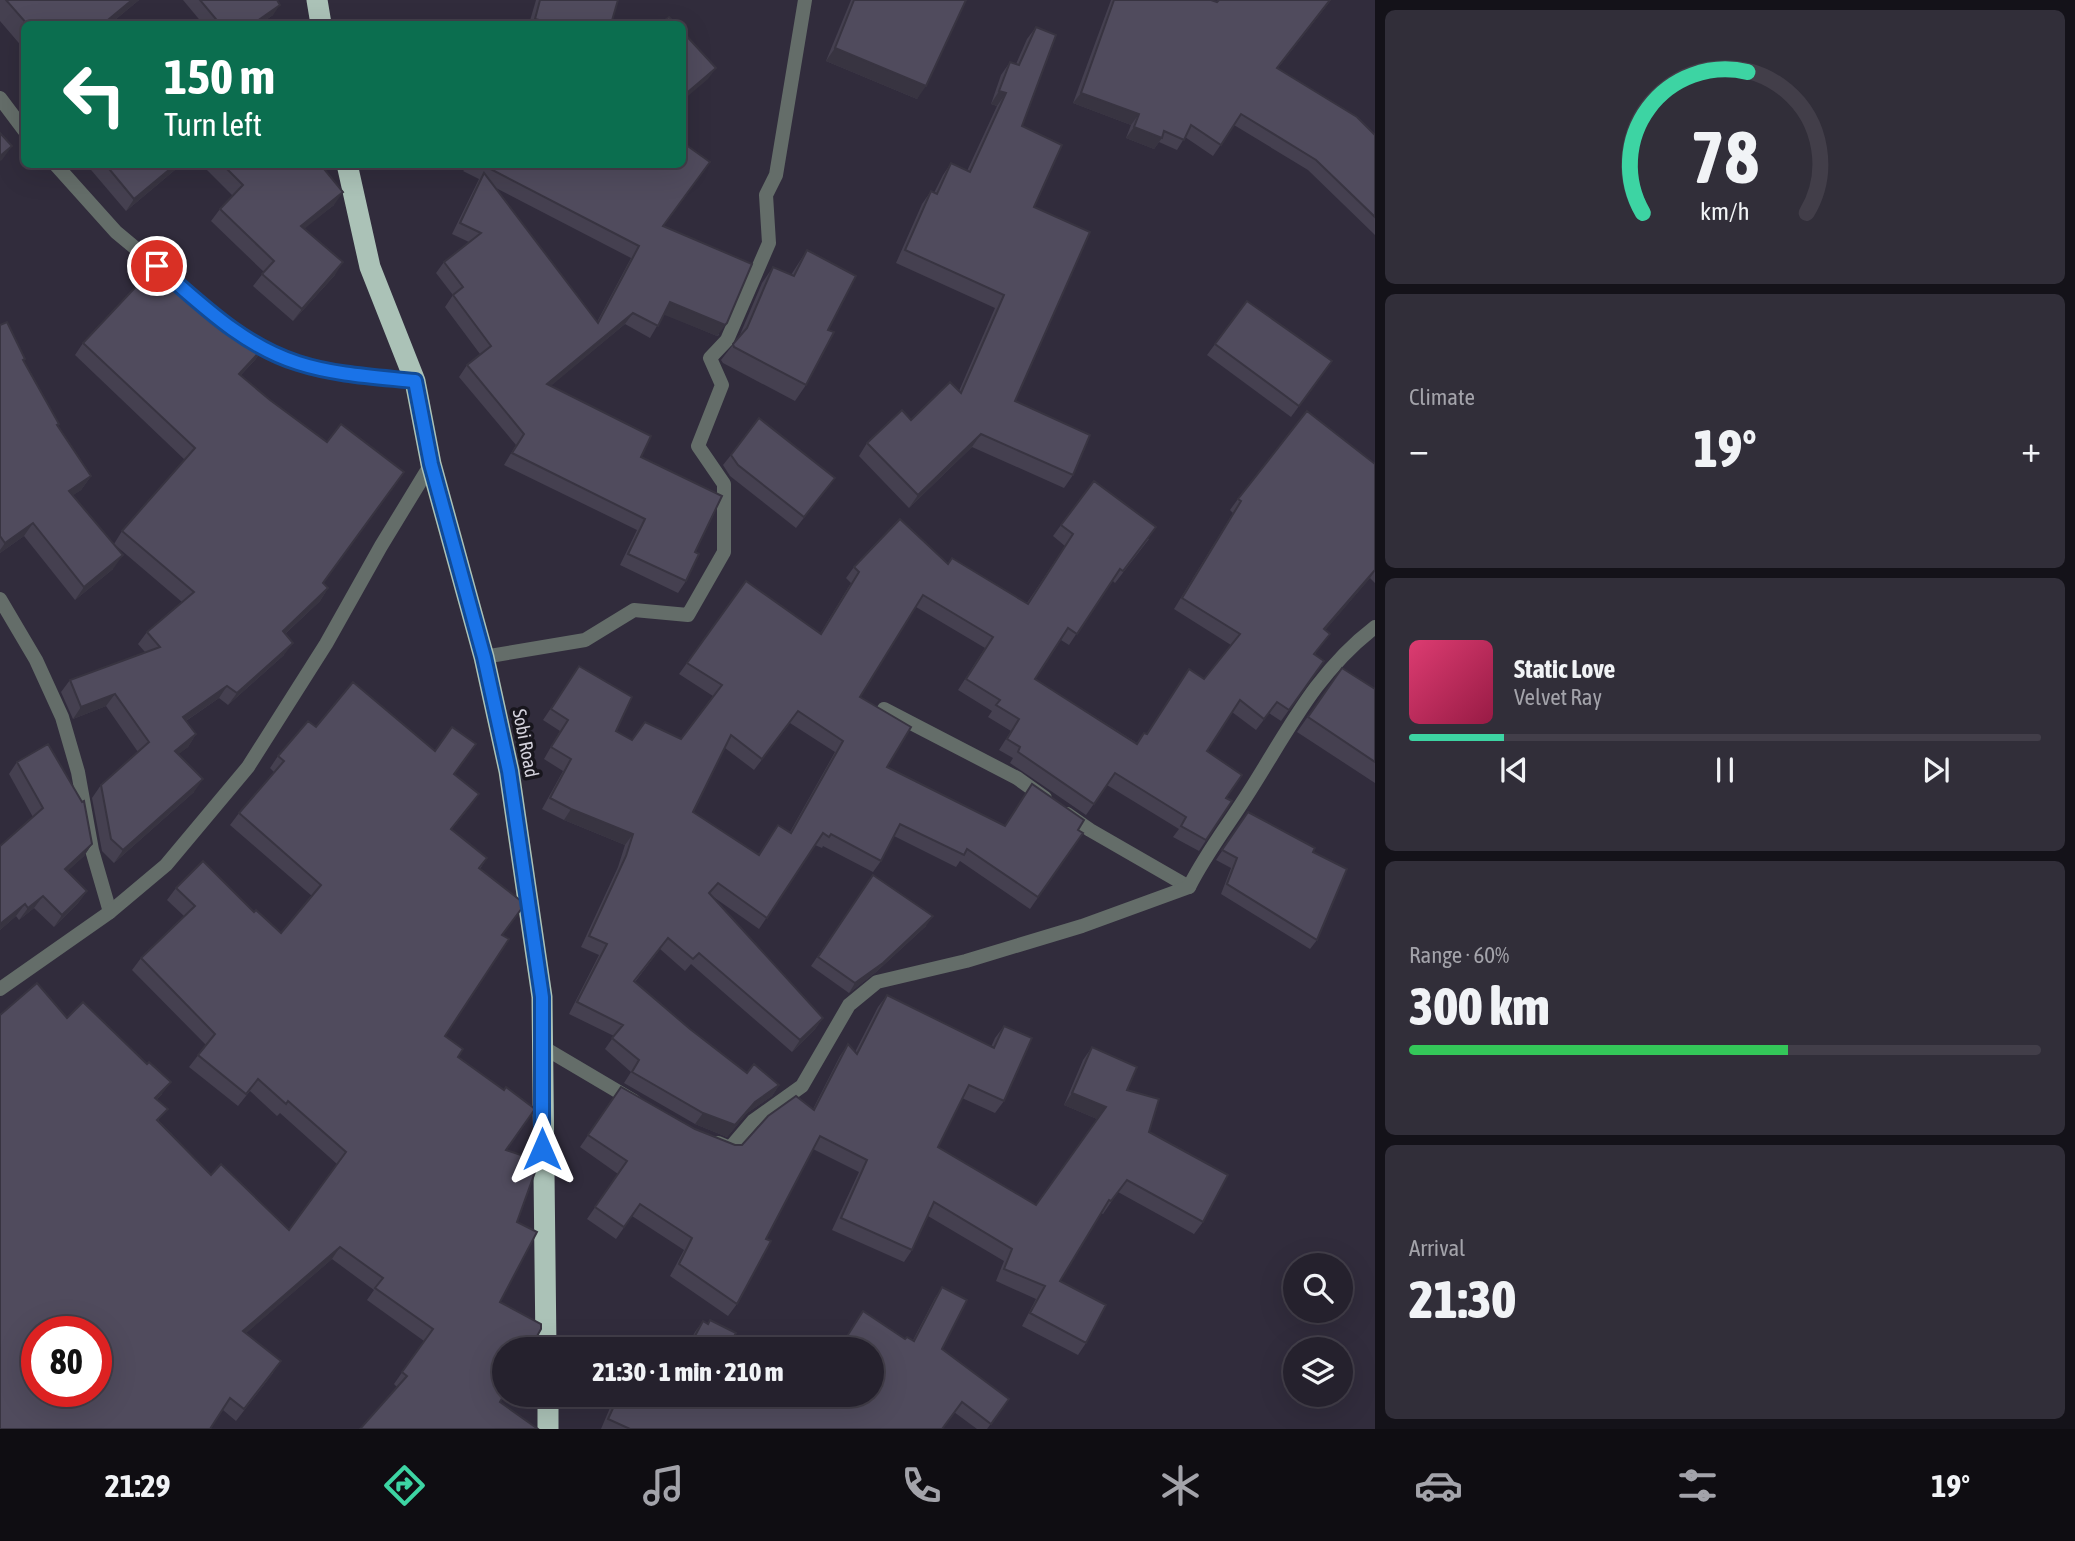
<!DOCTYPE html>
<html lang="en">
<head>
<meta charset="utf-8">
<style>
  :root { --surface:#25212d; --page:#312e39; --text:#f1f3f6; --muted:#a3a3aa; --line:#423e49; --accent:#3dd4a3 }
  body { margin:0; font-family:"Asap Condensed",sans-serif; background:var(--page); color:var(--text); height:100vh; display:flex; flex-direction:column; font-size:26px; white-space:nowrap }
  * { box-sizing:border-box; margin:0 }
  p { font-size:23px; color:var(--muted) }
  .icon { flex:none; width:38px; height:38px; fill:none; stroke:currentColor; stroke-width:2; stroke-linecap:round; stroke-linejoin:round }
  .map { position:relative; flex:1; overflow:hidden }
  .panel { display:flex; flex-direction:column; gap:10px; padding:10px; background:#141219; width:700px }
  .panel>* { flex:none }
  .guide { position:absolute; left:21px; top:21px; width:665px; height:147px; border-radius:10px; box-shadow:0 7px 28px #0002,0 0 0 2px var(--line); background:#0b6e4f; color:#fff; overflow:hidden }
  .buttons { position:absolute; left:1283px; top:1253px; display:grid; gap:14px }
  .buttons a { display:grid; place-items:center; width:70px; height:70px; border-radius:50%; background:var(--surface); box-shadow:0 7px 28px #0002,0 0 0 2px var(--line); font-size:35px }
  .speed { position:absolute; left:21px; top:1316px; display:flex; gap:14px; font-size:35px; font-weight:700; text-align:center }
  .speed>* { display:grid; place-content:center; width:91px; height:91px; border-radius:50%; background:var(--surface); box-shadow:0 7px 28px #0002,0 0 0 2px var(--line); line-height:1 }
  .speed .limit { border:10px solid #d22; background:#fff; color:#111 }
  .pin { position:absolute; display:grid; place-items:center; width:60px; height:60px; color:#fff; margin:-30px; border:4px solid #fff; border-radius:50%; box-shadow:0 2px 7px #0007 }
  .me { position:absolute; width:77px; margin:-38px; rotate:0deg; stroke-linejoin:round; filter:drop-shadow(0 0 5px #0008) }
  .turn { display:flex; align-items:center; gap:24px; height:147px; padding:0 28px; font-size:32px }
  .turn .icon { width:91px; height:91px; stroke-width:2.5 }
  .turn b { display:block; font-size:49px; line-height:60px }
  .big { font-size:52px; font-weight:800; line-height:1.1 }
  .panel .tile { flex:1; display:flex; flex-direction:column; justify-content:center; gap:10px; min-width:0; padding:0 24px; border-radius:10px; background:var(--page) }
  .panel .dial { align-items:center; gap:0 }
  .dial svg { height:182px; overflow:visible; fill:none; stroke:var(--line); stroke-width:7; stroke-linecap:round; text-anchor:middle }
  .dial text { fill:var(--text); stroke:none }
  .song { display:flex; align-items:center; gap:21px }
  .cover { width:84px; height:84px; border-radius:10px; background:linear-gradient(135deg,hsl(340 70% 55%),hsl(340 70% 35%)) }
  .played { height:7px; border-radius:4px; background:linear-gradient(90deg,var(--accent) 15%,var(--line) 15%) }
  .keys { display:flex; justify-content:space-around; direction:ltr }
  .heat { display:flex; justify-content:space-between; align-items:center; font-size:38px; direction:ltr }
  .charge { height:10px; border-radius:5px; background:linear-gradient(90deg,#34c759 60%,var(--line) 0) }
  .trip { position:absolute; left:492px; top:1337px; width:392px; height:70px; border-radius:35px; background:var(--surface); box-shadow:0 7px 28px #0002,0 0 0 2px var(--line); font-weight:800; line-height:70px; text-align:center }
  .dock { display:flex; height:112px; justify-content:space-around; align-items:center; background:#0f0d12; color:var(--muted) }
  .dock .icon { width:49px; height:49px }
  .dock .selected { color:var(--accent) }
  .dock b { font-size:32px; color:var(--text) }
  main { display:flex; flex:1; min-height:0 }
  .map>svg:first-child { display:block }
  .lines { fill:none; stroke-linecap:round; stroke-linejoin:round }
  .street { stroke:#646d69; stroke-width:14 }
  .highway { stroke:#abc2b7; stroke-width:21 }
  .wall { fill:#454050; fill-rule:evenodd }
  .shaded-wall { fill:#383441 }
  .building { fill:#504b5d; stroke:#383441; stroke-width:2; fill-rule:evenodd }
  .route-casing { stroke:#114b97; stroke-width:18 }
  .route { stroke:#1a73e8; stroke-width:12 }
  .labels { text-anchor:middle; stroke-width:7; stroke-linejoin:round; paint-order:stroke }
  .street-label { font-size:19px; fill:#d4d2dc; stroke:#18161d }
</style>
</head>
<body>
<main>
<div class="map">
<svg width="1375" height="1429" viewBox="0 0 1375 1429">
  <rect width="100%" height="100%" fill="#312c3c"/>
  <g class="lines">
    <g class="street">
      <path d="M0,98L24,130"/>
      <path d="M55,164L116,232L170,277"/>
      <path d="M248,340L297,363L344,373L415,381"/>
      <path d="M0,599L36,660L62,717L78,772L92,850L110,912"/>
      <path d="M484,657L585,640L634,610L688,615L724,552V484L698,446L722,385L710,358L727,340L769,243L766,195L776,175L805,0"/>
      <path d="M884,709L1017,778L1045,798"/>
      <path d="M1067,814L1090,830L1189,887"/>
      <path d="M0,989L110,912L166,865L248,767L326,644L381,546L431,464"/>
      <path d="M541,1046L634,1101"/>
      <path d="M718,1143L730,1148L753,1121L802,1086L849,1005L877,982L966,961L1082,926L1189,887C1206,853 1229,824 1249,792C1288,731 1316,672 1375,627"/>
    </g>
    <g class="highway">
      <path d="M317,0L321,24"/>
      <path d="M347,164L370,267L415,381L431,464L484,657L509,771L542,997L546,1349"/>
      <path d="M548,1395V1429"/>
    </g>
  </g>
  <g class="wall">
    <path d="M0,0H139L110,24H24V49L0,21Z"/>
    <path d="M183,0H277L273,15L260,24H203Z"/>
    <path d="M536,0H618L611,24H529Z"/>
    <path d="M851,0H966L917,99L826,61Z"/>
    <path d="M1111,0H1211L1217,2L1218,0H1331L1277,69L1375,135V235L1308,170L1234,125L1213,156L1185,137L1177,150L1159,142L1154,149L1126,138L1131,125L1073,103Z"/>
    <path d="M1036,27L1022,126L1034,207L1015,401L1073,475L1064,488L972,447L909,508L859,456L867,443L911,420L959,391L995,308L896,263L922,204L931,191L934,193L943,175L951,163L967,171L997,106L991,104L1001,75L1010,62L1016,64L1027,39Z"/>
    <path d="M86,164H182L126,211Z"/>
    <path d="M201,164H320L334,205L304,228L335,275L293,321L253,286L264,272L211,221L220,209L233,196Z"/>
    <path d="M461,164H682L664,226L719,335L717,336L664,314L650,338L625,324L550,386L641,457L695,552L686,581L678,593L620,565L637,530L504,465L516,445L459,377L467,365L480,354L445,307L453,295L436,273L444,262L469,242L452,234L479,179L463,171L466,168ZM496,188L631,258L597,322Z"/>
    <path d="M807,250L828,330L806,385L795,401L723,363L721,360L739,337L762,283L773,267L791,275Z"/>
    <path d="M1247,301L1332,361L1291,417L1207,355Z"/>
    <path d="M0,325L24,362L57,427L91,476L81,490L73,495L113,569L75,600L24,536L0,553Z"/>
    <path d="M83,343L264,347L255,360L241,375L323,583L328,588L320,601L285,634L284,655L228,705L219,698L186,721L196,734L188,747L178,754L194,792L114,863L102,851L92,798L101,785L138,752L106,706L73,719L61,692L70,680L145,652L138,644L147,632L182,602L114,544L122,531L185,460L75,355Z"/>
    <path d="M731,455L835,478L796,528L730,476L723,465Z"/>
    <path d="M1375,464V583L1370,578L1325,630L1315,655L1324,661L1281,721L1269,713L1256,730L1232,712L1207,751L1226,798L1232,801L1199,851L1173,837L1179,829L1107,785L1086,815L1010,763L1013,758L999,750L1011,731L988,717L992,711L958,690L985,648L916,607L860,697L887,767L1004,825L1078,830L1083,833L1030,909L960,861L956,867L894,836L881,861L873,872L823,846L822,848L815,845L759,929L712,896L823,1018L815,1029L792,1052L691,964L685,971L660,949L635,982L690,1029L747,1073L779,1085L772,1096L747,1113L727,1137L695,1124L624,1083L631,1072L605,1049L614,1036L569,1014L599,955L581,947L618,867L625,845L564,820L542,809L563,771L544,759L560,731L543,720L579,666L616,731L632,740L681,739L713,696L679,674L746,581L820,634L851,583L846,578L854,567L948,564L1027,603L1065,546L1053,536L1061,525L1149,539L1115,583L1112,580L1069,645L1061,640L1035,679L1137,743L1144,733L1146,734L1204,679L1231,645L1174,609L1233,513L1230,510L1238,499ZM790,723L835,752L790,832L758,854L693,812L725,748L754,770Z"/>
    <path d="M1342,668L1375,689V783L1297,732Z"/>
    <path d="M316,727L454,774L479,794L451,830L487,858L480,869L502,935L445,1036L458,1057L506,1150L517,1222L537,1232L397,1387L394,1384L424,1341L367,1300L374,1290L332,1259L246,1333L273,1373L236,1421L223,1410L67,1018L162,1094L157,1099L159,1121L211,1175L289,1230L337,1164L280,1113L277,1116L250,1091L238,1106L189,1067L206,1045L132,970L141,958L184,916L167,900L176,888L254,912L281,933L312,896L230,825L239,813L274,772L270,768L278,756Z"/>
    <path d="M17,762L92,844L84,856L67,871L87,891L78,903L54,927L34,908L19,920L16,916L0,930V846L33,817L9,774Z"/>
    <path d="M1248,812L1313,852L1317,940L1310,949L1221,894L1231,868L1216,860Z"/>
    <path d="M873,875L926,926L876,972L849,993L811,966Z"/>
    <path d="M887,995L991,1047L995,1038L1004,1026V1101L995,1113L962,1098L938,1147L1036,1205L1097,1119L1064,1105L1083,1060L1092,1047L1127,1090L1149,1132L1203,1222L1194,1234L1118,1192L1103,1214L1101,1213L1060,1281L1086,1343L1078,1355L1022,1326L1036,1299L996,1281L1004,1261L928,1216L912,1250L904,1262L832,1230L859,1172L813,1149L766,1239L737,1304L728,1316L670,1276L684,1250L632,1216L616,1239L587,1219L618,1174L580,1147L621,1087L695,1129L735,1145H742L813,1109L840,1056L848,1044L855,1052L878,1007Z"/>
    <path d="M942,1287V1349L1009,1399L987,1429H977L954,1412L942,1429H601L612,1403L597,1397L598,1395H872L905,1339L913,1340L935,1298Z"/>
    <path d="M703,1321L727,1349H686L695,1332Z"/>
  </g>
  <g class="shaded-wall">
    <path d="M132,0H139L110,24H103Z"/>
    <path d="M280,5L273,15L260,24H253Z"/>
    <path d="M535,19L555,24H531Z"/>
    <path d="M835,48L926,86L917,99L826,61Z"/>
    <path d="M716,68L708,79L682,101V97Z"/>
    <path d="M999,91L1006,93L997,106L991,104Z"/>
    <path d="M1081,93L1139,114L1131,125L1073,103Z"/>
    <path d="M1134,127L1162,138L1154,149L1126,138Z"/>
    <path d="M12,146L2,160L0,161V156Z"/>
    <path d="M176,164H182L126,211L134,199Z"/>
    <path d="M343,192L334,205L293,238L301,226Z"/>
    <path d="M343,262L335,275L293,321L302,309Z"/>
    <path d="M670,302L727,323L717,336L662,314Z"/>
    <path d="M633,313L625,324L539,396L547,384Z"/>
    <path d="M264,347L255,360L230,386L239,374Z"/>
    <path d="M981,434L972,447L909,508L918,495Z"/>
    <path d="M91,476L81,490L60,504L69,491Z"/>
    <path d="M33,523L24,536L0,553V550L5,543Z"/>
    <path d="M123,555L113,569L75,600L84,587Z"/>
    <path d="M1375,570L1370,578L1316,641L1324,629Z"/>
    <path d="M328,588L320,601L274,644L283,631Z"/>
    <path d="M293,643L284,655L228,705L237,693Z"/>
    <path d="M227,686L219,698L174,729L183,717Z"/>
    <path d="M115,694L106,706L73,719L81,707Z"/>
    <path d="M196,734L188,747L166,764L175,751Z"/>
    <path d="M203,779L194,792L114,863L123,850Z"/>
    <path d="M479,794L471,806L442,841L451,829Z"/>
    <path d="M571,809L633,834L625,845L564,820Z"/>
    <path d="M92,844L84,856L57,881L65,869Z"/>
    <path d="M87,891L78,903L54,927L62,915Z"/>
    <path d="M43,896L34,908L19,920L28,908Z"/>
    <path d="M25,904L16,916L0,930V924Z"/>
    <path d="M933,916L926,926L876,972L849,993L855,983Z"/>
    <path d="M823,1018L815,1029L792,1052L800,1040Z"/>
    <path d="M171,1082L162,1094L147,1109L155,1098Z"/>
    <path d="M779,1085L772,1096L747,1113L727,1137L695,1124L703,1113L755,1102Z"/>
    <path d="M1072,1093L1106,1107L1097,1119L1064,1105Z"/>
    <path d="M340,1247L332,1259L235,1343L243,1331Z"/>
    <path d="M599,1395H618L612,1403L597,1397Z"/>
  </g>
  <g class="building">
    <path d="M6,0H132L103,24H27Z"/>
    <path d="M200,0H277L280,5L253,24H220Z"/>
    <path d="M540,0H618L611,24H555L535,19Z"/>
    <path d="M854,0H966L926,86L835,48Z"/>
    <path d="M1114,0H1211L1217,2L1219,0H1330L1277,68L1357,117L1375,135V217L1316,160L1241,114L1221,145L1191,125L1184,140L1164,131L1162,138L1134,127L1139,114L1081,93Z"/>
    <path d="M669,17L676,24H660Z"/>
    <path d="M1036,27L1056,35L1022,126L1062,145L1034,207L1090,232L1015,401L1090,435L1073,475L981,434L918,495L867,443L902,410L911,420L950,382L961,393L1004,295L905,250L931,191L937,194L951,163L970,172L1006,93L999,91L1010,62L1019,65Z"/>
    <path d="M682,31L716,68L682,97Z"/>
    <path d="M0,133L12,146L0,156Z"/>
    <path d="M682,142L710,162L663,226L752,264L727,323L725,325L670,302L658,326L633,313L547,384L651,436L641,457L722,496L695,552L699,554L686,581L628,554L645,519L512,453L524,434L467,365L491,346L453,295L463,287L444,262L481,233L460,223L484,173L598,323L639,246L481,164H682Z"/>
    <path d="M105,164H176L134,199Z"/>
    <path d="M222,164H320L343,192L301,226L343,262L302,309L262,274L274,261L220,209L243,185Z"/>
    <path d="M807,250L856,276L828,330L834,332L806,385L734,347L733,344L747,328L773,267L794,276Z"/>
    <path d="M160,261L264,347L239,374L270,400L327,442L341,424L404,472L323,583L328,588L283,631L293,643L237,693L227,686L183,717L196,734L175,751L203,779L123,850L111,839L101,785L149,742L115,694L81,707L70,680L160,647L147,632L194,592L122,531L195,448L83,343Z"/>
    <path d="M1247,301L1332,361L1299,406L1215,344Z"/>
    <path d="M7,322L25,359L23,360L59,424L57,425L91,476L69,491L123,555L84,587L33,523L5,543L0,536V325Z"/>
    <path d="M1307,411L1375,464V570L1324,629L1330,634L1314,654L1324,661L1289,710L1277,702L1264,719L1240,700L1207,751L1242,775L1226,798L1232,801L1206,840L1181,826L1186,817L1115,773L1094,804L1018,752L1020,747L1007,739L1019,719L996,705L1000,700L966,679L993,637L923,595L860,697L911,727L887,767L1005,826L1032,784L1084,820L1078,830L1083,833L1038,897L967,849L964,855L900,824L881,861L831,834L829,837L823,833L767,918L718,883L709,893L823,1018L800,1040L699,953L693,959L668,938L634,981L690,1029L747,1073L754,1064L779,1085L755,1102L735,1125L703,1113L632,1072L639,1060L612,1038L623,1025L577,1002L607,944L589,936L626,856L633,834L571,809L550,798L571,759L551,747L568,720L551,709L579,666L632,697L616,731L632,740L645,722L681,739L722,685L687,663L746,581L821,634L859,572L854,567L900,519L948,564L952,558L1028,604L1073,534L1061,525L1094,481L1156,527L1123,571L1120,569L1077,634L1068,628L1035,679L1137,744L1144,733L1147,734L1189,669L1204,679L1240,634L1182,598L1241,501L1238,499ZM798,711L843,741L791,833L778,825L759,855L693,812L731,735L762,759Z"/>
    <path d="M759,418L835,478L804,517L738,465L731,455Z"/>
    <path d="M1342,668L1375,689V762L1308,717Z"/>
    <path d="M353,682L435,751L452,727L476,744L454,774L479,794L451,829L487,858L479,868L525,904L502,935L509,939L445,1036L463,1049L458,1057L504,1090L506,1087L535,1109L506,1150L539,1161L517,1222L537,1232L500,1302L541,1324V1329L530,1349H504V1395L500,1402L538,1429H360L407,1376L402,1372L433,1329L375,1288L383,1278L340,1247L243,1331L281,1361L244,1409L230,1398L210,1429H0V1015L37,983L67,1018L83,1002L147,1064L149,1062L171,1082L155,1098L168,1109L157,1120L211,1175L221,1164L289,1230L346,1152L288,1101L286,1104L258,1079L246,1094L198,1055L215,1034L141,958L195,906L176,888L203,861L254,912L256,910L281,933L321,885L239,813L284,761L278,756L308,721L316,727ZM37,1332H96V1391H37Z"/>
    <path d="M48,744L82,802L84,801L92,844L65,869L87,891L62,915L43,896L28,908L25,904L0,924V846L43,808L17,762Z"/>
    <path d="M1248,812L1315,848L1313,852L1347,869L1317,940L1227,884L1237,858L1222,850Z"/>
    <path d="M873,875L933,916L883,963L855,983L818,957Z"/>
    <path d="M887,995L994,1048L1004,1026L1032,1038L1004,1101L969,1085L938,1147L1036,1205L1106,1107L1072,1093L1092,1047L1137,1067L1127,1090L1159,1099L1149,1132L1228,1175L1203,1222L1127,1180L1111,1201L1109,1200L1060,1281L1106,1305L1086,1343L1030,1313L1045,1286L1004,1269L1012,1249L934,1202L912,1250L841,1218L867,1160L820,1136L766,1239L771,1241L737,1304L679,1264L692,1238L640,1204L624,1227L595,1207L627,1161L588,1135L621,1087L695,1129L735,1145H742L768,1116L796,1096L814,1110L848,1044L857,1054Z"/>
    <path d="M942,1287L967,1300L942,1349L1009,1399L991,1424L962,1402L942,1429H630L608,1419L619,1395H872V1349H839L863,1311L905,1339L907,1337L914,1341Z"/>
    <path d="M710,1320L736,1333L727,1349H688L703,1321L708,1324Z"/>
    <path d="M624,1344L636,1349H621Z"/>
  </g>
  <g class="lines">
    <defs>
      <path id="route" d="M157,266C200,303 243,346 298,363C335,375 377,377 415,381L431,464L484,657L509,771L542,997V1149"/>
    </defs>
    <use href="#route" class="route-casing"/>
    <use href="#route" class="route"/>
  </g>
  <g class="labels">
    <g class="street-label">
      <text transform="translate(526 743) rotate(79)" y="7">Sobi Road</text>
    </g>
  </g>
</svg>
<div class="buttons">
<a><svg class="icon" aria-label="search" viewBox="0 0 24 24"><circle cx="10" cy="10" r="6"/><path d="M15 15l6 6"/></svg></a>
<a><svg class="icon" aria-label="layers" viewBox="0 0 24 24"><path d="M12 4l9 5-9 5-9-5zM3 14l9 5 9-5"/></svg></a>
</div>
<div class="speed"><div class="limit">80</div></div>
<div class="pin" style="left:157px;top:266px;background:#d93025"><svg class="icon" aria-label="arrive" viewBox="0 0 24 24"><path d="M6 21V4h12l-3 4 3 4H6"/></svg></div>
<svg class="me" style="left:542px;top:1149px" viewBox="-20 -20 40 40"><path d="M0-17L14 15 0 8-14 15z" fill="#1a73e8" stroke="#fff" stroke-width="4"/></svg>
<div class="trip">21:30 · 1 min · 210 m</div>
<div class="guide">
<div class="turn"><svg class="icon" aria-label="left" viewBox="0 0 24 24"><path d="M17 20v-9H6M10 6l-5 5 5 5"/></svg><div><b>150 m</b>Turn left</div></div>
</div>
</div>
<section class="panel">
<div class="tile dial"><svg viewBox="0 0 100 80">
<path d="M14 69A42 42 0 1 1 86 69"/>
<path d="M14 69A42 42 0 0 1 60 7" stroke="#3dd4a3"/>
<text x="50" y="56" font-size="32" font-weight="700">78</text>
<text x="50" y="72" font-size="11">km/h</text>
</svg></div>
<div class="tile"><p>Climate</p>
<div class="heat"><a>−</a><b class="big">19°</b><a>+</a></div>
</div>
<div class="tile">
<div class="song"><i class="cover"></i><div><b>Static Love</b><p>Velvet Ray</p></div></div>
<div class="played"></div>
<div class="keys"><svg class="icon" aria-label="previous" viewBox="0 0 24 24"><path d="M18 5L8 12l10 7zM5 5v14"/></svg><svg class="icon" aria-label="pause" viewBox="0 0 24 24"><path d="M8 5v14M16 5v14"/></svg><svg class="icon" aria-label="next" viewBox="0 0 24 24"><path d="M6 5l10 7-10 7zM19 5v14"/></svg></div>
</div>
<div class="tile"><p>Range · 60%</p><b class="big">300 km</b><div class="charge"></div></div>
<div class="tile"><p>Arrival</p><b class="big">21:30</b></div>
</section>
</main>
<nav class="dock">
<b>21:29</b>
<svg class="icon selected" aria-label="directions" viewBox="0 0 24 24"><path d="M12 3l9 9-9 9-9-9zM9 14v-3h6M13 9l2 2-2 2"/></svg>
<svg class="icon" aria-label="music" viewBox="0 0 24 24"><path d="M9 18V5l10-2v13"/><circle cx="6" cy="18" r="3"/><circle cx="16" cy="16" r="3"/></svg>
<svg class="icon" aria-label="phone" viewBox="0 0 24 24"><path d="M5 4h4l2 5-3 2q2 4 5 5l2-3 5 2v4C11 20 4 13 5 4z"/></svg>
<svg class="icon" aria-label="climate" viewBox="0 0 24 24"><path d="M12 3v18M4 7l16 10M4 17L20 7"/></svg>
<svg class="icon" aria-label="car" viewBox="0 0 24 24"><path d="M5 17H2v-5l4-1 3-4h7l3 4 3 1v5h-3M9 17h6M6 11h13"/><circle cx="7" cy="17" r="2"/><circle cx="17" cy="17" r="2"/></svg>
<svg class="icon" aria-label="filters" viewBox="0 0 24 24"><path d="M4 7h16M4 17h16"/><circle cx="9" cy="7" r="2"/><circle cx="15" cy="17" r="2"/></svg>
<b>19°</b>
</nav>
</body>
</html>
